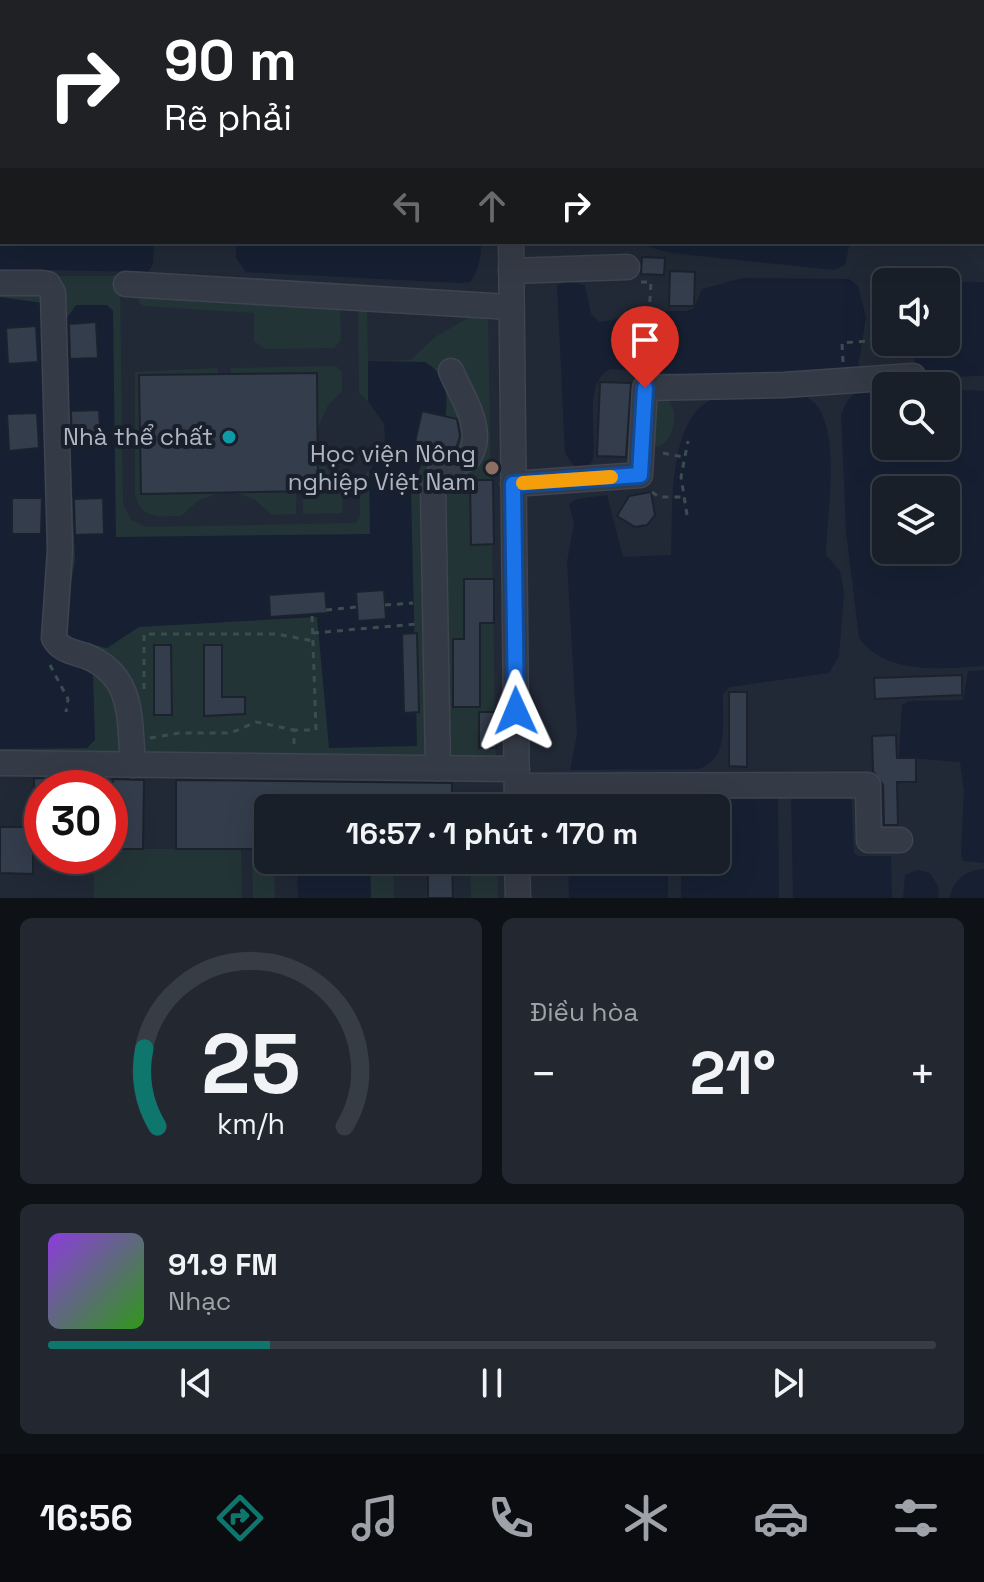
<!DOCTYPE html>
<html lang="vi">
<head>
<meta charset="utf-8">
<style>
  :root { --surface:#191f28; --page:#222730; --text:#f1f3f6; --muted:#9fa2a8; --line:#373d45; --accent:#0f766e }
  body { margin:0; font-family:"Space Grotesk",sans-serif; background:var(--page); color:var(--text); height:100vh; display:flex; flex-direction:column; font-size:30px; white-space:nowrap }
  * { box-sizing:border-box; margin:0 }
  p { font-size:26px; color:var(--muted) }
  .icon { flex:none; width:44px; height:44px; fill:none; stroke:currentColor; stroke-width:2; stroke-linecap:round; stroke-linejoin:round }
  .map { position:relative; height:898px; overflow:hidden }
  .sheet { display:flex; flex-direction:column; gap:20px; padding:20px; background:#0e1116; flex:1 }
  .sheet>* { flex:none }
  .hud { position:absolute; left:0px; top:0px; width:984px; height:244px; box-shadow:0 8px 32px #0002,0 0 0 2px var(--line); background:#202124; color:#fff; overflow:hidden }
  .buttons { position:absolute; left:872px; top:268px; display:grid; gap:16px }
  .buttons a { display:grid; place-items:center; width:88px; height:88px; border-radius:12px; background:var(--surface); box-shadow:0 8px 32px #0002,0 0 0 2px var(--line); font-size:40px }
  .speed { position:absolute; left:24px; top:770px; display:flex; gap:16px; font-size:40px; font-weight:700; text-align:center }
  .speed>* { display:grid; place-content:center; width:104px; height:104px; border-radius:50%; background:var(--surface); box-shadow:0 8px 32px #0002,0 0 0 2px var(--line); line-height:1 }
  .speed .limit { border:12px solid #d22; background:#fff; color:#111 }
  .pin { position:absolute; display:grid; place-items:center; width:68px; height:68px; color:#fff; margin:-82px -34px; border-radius:50% 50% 50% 0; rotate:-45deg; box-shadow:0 0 8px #0007 }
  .pin .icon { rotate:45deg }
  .me { position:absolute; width:88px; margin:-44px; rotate:359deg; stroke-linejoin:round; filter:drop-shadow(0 0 6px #0008) }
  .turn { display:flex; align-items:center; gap:28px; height:168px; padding:0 32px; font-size:36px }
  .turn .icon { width:104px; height:104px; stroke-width:2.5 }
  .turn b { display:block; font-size:56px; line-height:68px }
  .lanes { display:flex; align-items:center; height:76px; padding:0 32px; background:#0003; justify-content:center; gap:40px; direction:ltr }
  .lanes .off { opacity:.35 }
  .big { font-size:60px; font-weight:800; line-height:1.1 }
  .sheet .card { flex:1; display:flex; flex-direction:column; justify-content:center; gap:12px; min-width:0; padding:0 28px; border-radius:12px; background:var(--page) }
  .sheet .dial { align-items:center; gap:0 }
  .dial svg { height:208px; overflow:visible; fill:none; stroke:var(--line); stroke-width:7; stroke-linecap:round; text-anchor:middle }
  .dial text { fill:var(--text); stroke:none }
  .song { display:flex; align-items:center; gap:24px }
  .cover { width:96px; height:96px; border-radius:12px; background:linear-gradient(135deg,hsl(270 70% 55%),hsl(110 70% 35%)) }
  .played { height:8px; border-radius:4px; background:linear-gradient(90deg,var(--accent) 25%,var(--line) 25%) }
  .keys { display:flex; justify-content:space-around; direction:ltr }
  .heat { display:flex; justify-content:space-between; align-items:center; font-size:44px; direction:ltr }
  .sheet .tiles { flex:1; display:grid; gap:20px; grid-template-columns:1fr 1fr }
  .card:last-child { grid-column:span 2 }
  .trip { position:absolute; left:254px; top:794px; width:476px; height:80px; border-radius:12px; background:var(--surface); box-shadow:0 8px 32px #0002,0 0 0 2px var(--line); font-weight:800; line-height:80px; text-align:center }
  .tab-bar { display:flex; height:128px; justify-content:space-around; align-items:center; background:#0a0c10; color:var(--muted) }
  .tab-bar .icon { width:56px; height:56px }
  .tab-bar .active { color:var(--accent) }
  .tab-bar b { font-size:36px; color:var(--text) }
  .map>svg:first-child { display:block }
  .green { fill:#233437 }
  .water { fill:#162032; fill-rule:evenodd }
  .building { fill:#343d4c; stroke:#1c222d; stroke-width:2 }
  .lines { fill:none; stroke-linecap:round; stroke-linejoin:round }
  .minor-casing { stroke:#3e4450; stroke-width:27 }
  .path { stroke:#3c4d4f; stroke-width:3; stroke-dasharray:6 6; stroke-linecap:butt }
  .minor { stroke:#353b46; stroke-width:24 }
  .route-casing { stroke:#114b97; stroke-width:20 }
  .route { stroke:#1a73e8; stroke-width:14 }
  .slow { stroke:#f59e0b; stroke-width:14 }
  .culture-dot { fill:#0f9aa8; stroke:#1a202b; stroke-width:3 }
  .education-dot { fill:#8d6e63; stroke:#1a202b; stroke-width:3 }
  .labels { text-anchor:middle; stroke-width:8; stroke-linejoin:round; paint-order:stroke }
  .poi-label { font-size:24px; fill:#afb6c3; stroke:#1a202b; text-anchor:end }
</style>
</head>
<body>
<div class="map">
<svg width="984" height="898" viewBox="0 0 984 898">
  <rect width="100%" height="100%" fill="#212936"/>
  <g class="green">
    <path d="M0,276H120L123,504L131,520L146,527L356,523L360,516V479C394,449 394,422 359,393L358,306L367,307L368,361L411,360L435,337L475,314L488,319L496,775L0,773Z"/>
    <path d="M139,296L340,308L341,340L334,348L265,349L254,341V313L144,306L139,303Z"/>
    <path d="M336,366L342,372V391L328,405L318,428L316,373L231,374V368Z"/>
    <path d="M217,368L218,374L140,375L141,494L219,493L199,500L181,516C159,516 141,520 135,494V372Z"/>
    <path d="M655,396L668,399C679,414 675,437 659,447L650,445Z"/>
    <path d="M318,446L327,469L343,484L342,513L303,514V492L318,491Z"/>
    <path d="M233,492H296V514L272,515L254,499Z"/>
    <path d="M110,832L113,849H241L242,898H94V856H110Z"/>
    <path d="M252,849H268V860H274L275,898H253Z"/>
    <path d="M370,860H393L394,898H371Z"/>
    <path d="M470,860H497L498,898H471Z"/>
  </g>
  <g class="water">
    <path d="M2,71V242H154L153,264L148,272L0,269Z"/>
    <path d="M236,242H481C482,257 478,270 470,282L460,283L246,272L236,258Z"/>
    <path d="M645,242H850L845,265L834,270L671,253L649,247Z"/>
    <path d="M743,278L849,279L858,286L866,317L858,367L852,371L695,375L611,369C581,381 599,437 592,462L586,467L574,466L565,453L557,285L568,281L585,285L591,314L599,322L624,318L633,311H687L694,308L702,289Z"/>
    <path d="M946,282H984V376C961,375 931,382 914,362L917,342H946Z"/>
    <path d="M0,297L43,303L49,552L45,616L93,674L95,740L87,748L0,749Z"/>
    <path d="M76,305H107L113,311L116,537L370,534L369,471L383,452L385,438L384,424L368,401V361L425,362C459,382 444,421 438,452L423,461L411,489L417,746L329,748L317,617L139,627L107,648L66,638V612L75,560L65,321Z"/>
    <path d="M886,386V446H946V389L984,391V666C943,669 885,675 859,638L846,531L841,415C850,391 862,387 886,386ZM886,490H946V550H886Z"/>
    <path d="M804,396C846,412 826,517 826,555L840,571L844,593L839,656L829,673L730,687L723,694C722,721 730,760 698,769L570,770L577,734L567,562L574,523L569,504L577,499L607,495L623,557L671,555C673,514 666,404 722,397Z"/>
    <path d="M984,670V863L963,861L961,855L964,791L960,762L899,757L902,705L909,701L963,700L968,671Z"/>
    <path d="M778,792L779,898H681V860H716V808H680V793Z"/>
    <path d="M791,792H851L854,853L858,856H891L892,898H793Z"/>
    <path d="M567,793H667V808H568Z"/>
    <path d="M297,860H370L371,898H298Z"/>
    <path d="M568,860H668V898H569Z"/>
    <path d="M984,869V898H949C955,879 964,871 984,869Z"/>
    <path d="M918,870L930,873L938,886L939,898H903L905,875Z"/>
  </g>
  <g class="building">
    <path d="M642,257L665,258L664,275L641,274Z"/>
    <path d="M670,271L695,272L694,306H669Z"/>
    <path d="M96,322L98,358L70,359L69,324Z"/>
    <path d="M36,326L38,362L8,364L6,328Z"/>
    <path d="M317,373L318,491L141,494L139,375Z"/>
    <path d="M600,382L631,383L626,457L597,456Z"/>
    <path d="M99,410L101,445L72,447L71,411Z"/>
    <path d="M422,411L457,419L460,436L457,446L450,450L415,442Z"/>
    <path d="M37,413L39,448L9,451L7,414Z"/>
    <path d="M470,480H493L494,544L471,545Z"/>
    <path d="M651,492L655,515L647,525L635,527L617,516L629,496Z"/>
    <path d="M12,498H42L41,534H12Z"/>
    <path d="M103,498L104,534L75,535L74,499Z"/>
    <path d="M464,579H494V623H480V707H453V639H464Z"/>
    <path d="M384,590L386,619L358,621L356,592Z"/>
    <path d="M325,591L327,613L270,617L269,595Z"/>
    <path d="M417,633L419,712L404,713L402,634Z"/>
    <path d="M154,645H171L172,715H154Z"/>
    <path d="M204,645H222V697H245V714L204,716Z"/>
    <path d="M962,675V695L875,699L874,678Z"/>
    <path d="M729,692H747V767L729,766Z"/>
    <path d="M479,712H495L496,748H479Z"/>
    <path d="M896,735L897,758H916V782H897L898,825H884L883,785L873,771L872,736Z"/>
    <path d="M34,778L70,779V788H34Z"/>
    <path d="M113,779L144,780L143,849H112Z"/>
    <path d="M176,780L452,783V808H382V800H274V808H268V849H176Z"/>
    <path d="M0,827H33V874L0,873Z"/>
    <path d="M428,860H452L453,898H428Z"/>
  </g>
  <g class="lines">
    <defs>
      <g id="minor">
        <path d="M508,0V2"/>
        <path d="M511,242L517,808"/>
        <path d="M511,271L627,267"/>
        <path d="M0,283H42L48,284L53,293L60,550L54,638C60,650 73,652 86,656C135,676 129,719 133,765"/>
        <path d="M126,284L511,307"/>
        <path d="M513,484L640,475L645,388L784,385L913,376"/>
        <path d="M0,763L517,769"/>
        <path d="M438,768L433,490L439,474L469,457C486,430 462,397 451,371"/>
        <path d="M517,786L868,785L869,840H900"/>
        <path d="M517,860L518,898"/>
      </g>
    </defs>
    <use href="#minor" class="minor-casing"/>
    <g class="path">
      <path d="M641,282H651L646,369"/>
      <path d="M843,362L842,343L867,341"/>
      <path d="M663,453L683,457"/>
      <path d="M652,492L659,497H682"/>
      <path d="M687,515L681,477L688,441"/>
      <path d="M385,605L413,603"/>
      <path d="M326,610L357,607"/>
      <path d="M313,633L416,624"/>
      <path d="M50,665L68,699L66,712"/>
      <path d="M144,689V634H277L313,641"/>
      <path d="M150,738L179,733H231L256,722L294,730"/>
      <path d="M294,744V730H316L312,614"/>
    </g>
    <use href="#minor" class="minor"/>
  </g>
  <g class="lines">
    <defs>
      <path id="route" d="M516,711L513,484L640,475L645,388"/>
    </defs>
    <use href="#route" class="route-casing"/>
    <use href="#route" class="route"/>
    <path class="slow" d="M523,483L611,477"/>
  </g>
  <circle class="culture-dot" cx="229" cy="437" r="8"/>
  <circle class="education-dot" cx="492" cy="468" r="8"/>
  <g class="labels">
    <g class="poi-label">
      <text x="213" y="445">Nhà thể chất</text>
      <text x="476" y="462">Học viện Nông<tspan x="476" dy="28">nghiệp Việt Nam</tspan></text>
    </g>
  </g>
</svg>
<div class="buttons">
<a><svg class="icon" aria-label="sound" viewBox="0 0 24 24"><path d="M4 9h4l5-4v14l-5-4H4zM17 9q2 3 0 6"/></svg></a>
<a><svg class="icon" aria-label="search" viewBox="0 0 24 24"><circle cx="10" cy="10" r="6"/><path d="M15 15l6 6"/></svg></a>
<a><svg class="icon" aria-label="layers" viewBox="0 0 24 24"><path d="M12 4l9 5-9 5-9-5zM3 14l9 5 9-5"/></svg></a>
</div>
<div class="speed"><div class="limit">30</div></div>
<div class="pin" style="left:645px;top:388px;background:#d93025"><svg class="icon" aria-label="arrive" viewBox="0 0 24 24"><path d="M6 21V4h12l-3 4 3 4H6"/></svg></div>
<svg class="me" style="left:516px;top:711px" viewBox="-20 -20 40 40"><path d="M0-17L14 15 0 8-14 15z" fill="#1a73e8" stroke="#fff" stroke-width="4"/></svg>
<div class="trip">16:57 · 1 phút · 170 m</div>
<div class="hud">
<div class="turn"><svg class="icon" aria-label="right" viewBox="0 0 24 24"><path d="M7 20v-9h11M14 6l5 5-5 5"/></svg><div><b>90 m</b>Rẽ phải</div></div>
<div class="lanes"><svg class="icon off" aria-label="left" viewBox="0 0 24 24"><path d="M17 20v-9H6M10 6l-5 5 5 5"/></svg><svg class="icon off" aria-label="ahead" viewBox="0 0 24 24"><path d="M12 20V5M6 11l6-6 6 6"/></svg><svg class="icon" aria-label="right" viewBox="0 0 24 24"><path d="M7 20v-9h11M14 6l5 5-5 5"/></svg></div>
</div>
</div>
<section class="sheet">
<div class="tiles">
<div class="card dial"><svg viewBox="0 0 100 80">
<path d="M14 69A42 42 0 1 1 86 69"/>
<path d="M14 69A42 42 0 0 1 9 39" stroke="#0f766e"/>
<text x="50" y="56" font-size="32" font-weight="700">25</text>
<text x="50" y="72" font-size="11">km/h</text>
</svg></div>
<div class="card"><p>Điều hòa</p>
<div class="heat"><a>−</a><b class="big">21°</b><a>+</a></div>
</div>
<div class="card">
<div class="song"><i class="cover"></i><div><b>91.9 FM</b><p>Nhạc</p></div></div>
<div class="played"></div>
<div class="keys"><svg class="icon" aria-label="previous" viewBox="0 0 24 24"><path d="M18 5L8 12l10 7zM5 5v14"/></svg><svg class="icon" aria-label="pause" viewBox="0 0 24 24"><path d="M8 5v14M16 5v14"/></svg><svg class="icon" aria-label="next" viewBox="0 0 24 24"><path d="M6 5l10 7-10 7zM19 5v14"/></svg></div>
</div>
</div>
</section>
<nav class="tab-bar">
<b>16:56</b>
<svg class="icon active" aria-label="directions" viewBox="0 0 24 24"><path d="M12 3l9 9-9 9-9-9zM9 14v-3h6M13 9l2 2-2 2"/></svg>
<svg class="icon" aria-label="music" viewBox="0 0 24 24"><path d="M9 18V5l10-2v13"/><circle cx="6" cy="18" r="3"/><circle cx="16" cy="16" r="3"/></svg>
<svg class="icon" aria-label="phone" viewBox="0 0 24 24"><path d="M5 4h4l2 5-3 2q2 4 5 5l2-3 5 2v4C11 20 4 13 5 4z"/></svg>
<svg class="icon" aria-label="climate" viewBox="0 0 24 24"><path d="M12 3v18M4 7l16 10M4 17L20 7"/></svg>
<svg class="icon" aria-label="car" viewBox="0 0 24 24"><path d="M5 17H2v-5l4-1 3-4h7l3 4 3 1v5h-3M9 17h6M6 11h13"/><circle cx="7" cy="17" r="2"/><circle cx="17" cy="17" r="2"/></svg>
<svg class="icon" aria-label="filters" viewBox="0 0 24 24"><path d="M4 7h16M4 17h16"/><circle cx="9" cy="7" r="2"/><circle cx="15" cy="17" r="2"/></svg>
</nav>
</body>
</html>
